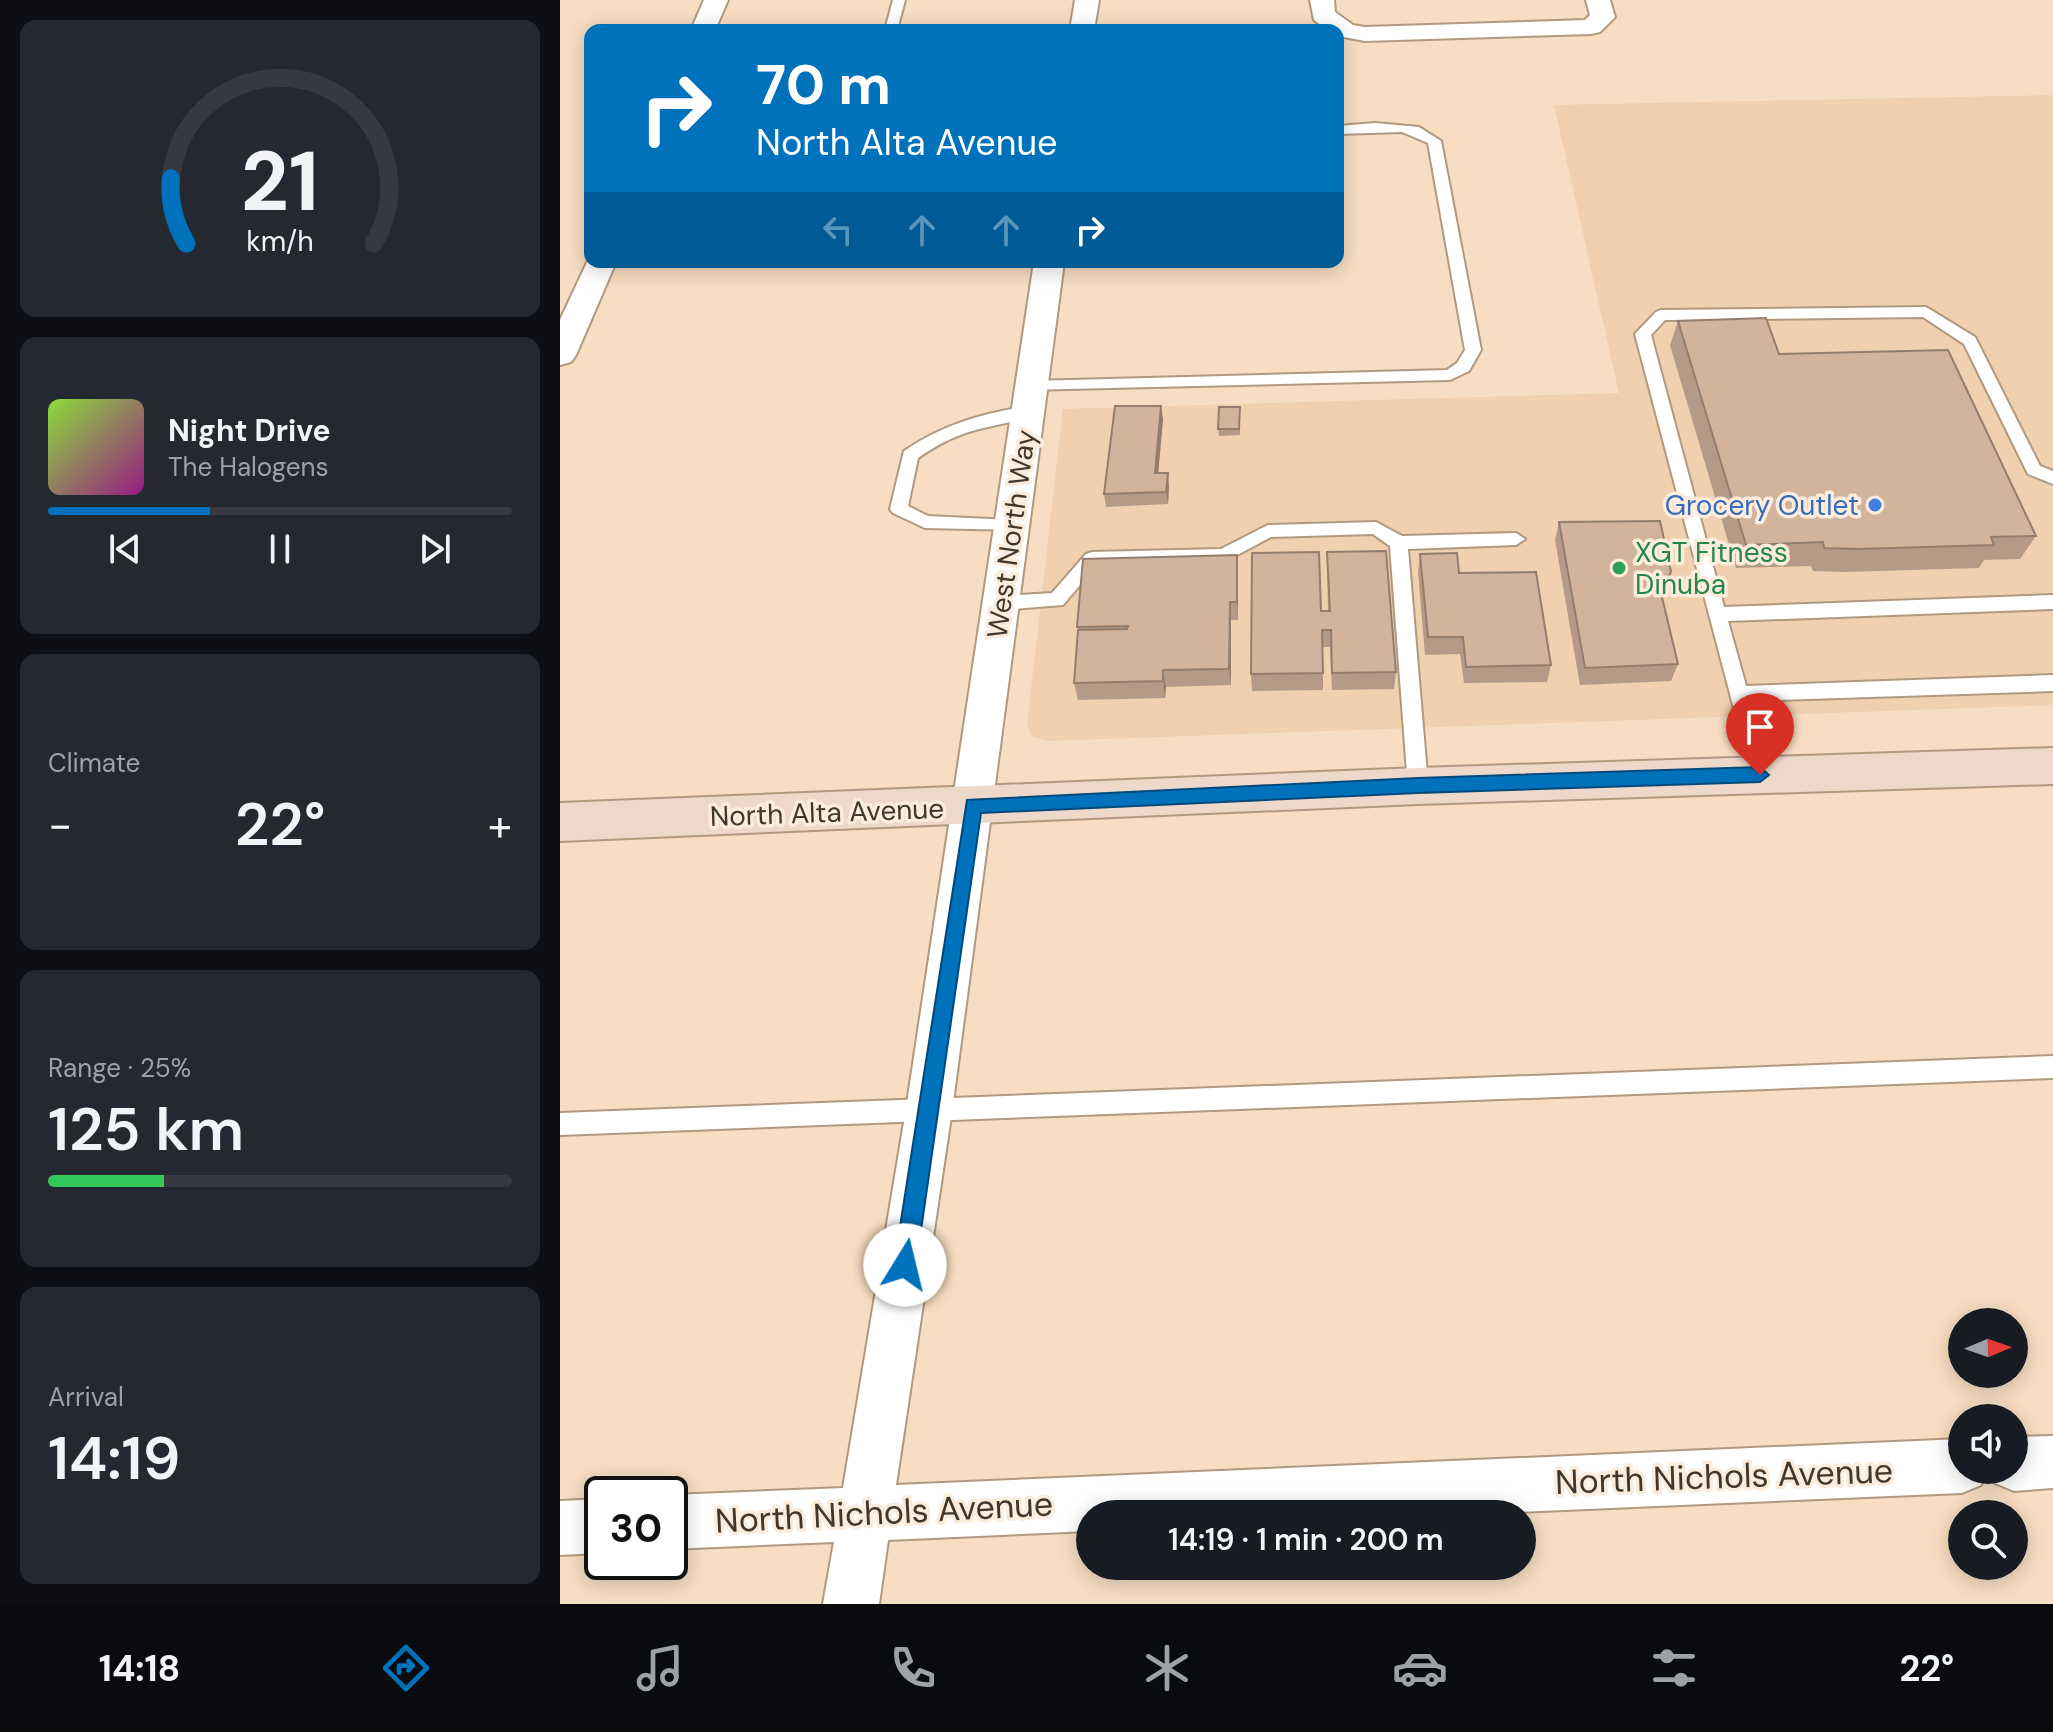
<!DOCTYPE html>
<html lang="en">
<head>
<meta charset="utf-8">
<style>
  :root { --surface:#171b24; --page:#242831; --text:#f1f3f6; --muted:#9ea1a6; --line:#363941; --accent:#0071bb }
  body { margin:0; font-family:"DM Sans",sans-serif; background:var(--page); color:var(--text); height:100vh; display:flex; flex-direction:column; font-size:30px; white-space:nowrap }
  * { box-sizing:border-box; margin:0 }
  p { font-size:26px; color:var(--muted) }
  .icon { flex:none; width:44px; height:44px; fill:none; stroke:currentColor; stroke-width:2; stroke-linecap:round; stroke-linejoin:round }
  .map { position:relative; flex:1; overflow:hidden }
  .panel { display:flex; flex-direction:column; gap:20px; padding:20px; background:#0d0f14; width:560px }
  .panel>* { flex:none }
  .hud { position:absolute; left:24px; top:24px; width:760px; height:244px; border-radius:16px; box-shadow:0 4px 20px #0003; background:#0071bb; color:#fff; overflow:hidden }
  .needle { width:52px; rotate:88deg }
  .controls { position:absolute; left:1388px; top:1308px; display:grid; gap:16px }
  .controls a { display:grid; place-items:center; width:80px; height:80px; border-radius:50%; background:var(--surface); box-shadow:0 4px 20px #0003; font-size:40px }
  .speed { position:absolute; left:24px; top:1476px; display:flex; gap:16px; font-size:40px; font-weight:700; text-align:center }
  .speed>* { display:grid; place-content:center; width:104px; height:104px; border-radius:50%; background:var(--surface); box-shadow:0 4px 20px #0003; line-height:1 }
  .speed .limit { border:4px solid #111; border-radius:12px; background:#fff; color:#111 }
  .pin { position:absolute; display:grid; place-items:center; width:68px; height:68px; color:#fff; margin:-82px -34px; border-radius:50% 50% 50% 0; rotate:-45deg; box-shadow:0 0 8px #0007 }
  .pin .icon { rotate:45deg }
  .me { position:absolute; width:88px; margin:-44px; rotate:9deg; stroke-linejoin:round; filter:drop-shadow(0 0 6px #0008) }
  .turn { display:flex; align-items:center; gap:28px; height:168px; padding:0 40px; font-size:36px }
  .turn .icon { width:104px; height:104px; stroke-width:2.5 }
  .turn b { display:block; font-size:56px; line-height:68px }
  .lanes { display:flex; align-items:center; height:76px; padding:0 40px; background:#0003; justify-content:center; gap:40px; direction:ltr }
  .lanes .off { opacity:.35 }
  .big { font-size:60px; font-weight:600; line-height:1.1 }
  .panel .tile { flex:1; display:flex; flex-direction:column; justify-content:center; gap:12px; min-width:0; padding:0 28px; border-radius:16px; background:var(--page) }
  .panel .dial { align-items:center; gap:0 }
  .dial svg { height:208px; overflow:visible; fill:none; stroke:var(--line); stroke-width:7; stroke-linecap:round; text-anchor:middle }
  .dial text { fill:var(--text); stroke:none }
  .song { display:flex; align-items:center; gap:24px }
  .cover { width:96px; height:96px; border-radius:12px; background:linear-gradient(135deg,hsl(90 70% 55%),hsl(310 70% 35%)) }
  .played { height:8px; border-radius:4px; background:linear-gradient(90deg,var(--accent) 35%,var(--line) 35%) }
  .keys { display:flex; justify-content:space-around; direction:ltr }
  .heat { display:flex; justify-content:space-between; align-items:center; font-size:44px; direction:ltr }
  .charge { height:12px; border-radius:6px; background:linear-gradient(90deg,#34c759 25%,var(--line) 0) }
  .trip { position:absolute; left:516px; top:1500px; width:460px; height:80px; border-radius:40px; background:var(--surface); box-shadow:0 4px 20px #0003; font-weight:600; line-height:80px; text-align:center }
  .menu { display:flex; height:128px; justify-content:space-around; align-items:center; background:#090b0e; color:var(--muted) }
  .menu .icon { width:56px; height:56px }
  .menu .active { color:var(--accent) }
  .menu b { font-size:36px; color:var(--text) }
  main { display:flex; flex:1; min-height:0 }
  .map>svg:first-child { display:block }
  .built { fill:#f0d0af }
  .lines { fill:none; stroke-linecap:round; stroke-linejoin:round }
  .lane-casing { stroke:#b1997e; stroke-width:4 }
  .street-casing { stroke:#b1997e; stroke-width:4 }
  .secondary-casing { stroke:#b1997e; stroke-width:4 }
  .lane { fill:#fff; fill-rule:evenodd }
  .street { fill:#fff; fill-rule:evenodd }
  .secondary { fill:#eed8c9; fill-rule:evenodd }
  .wall { fill:#b59b87 }
  .shaded-wall { fill:#937e6e }
  .building { fill:#d2b49d; stroke:#937e6e; stroke-width:2 }
  .route { fill:#0071bb; stroke:#00497a; stroke-width:2 }
  .shop-dot { fill:#3f7fe0; stroke:#fcecdb; stroke-width:3 }
  .leisure-dot { fill:#2e9e5b; stroke:#fcecdb; stroke-width:3 }
  .labels { text-anchor:middle; stroke-width:7; stroke-linejoin:round; paint-order:stroke }
  .shop-label { font-size:28px; fill:#366cbe; stroke:#fcecdb; text-anchor:end }
  .street-label { font-size:28px; fill:#41372c; stroke:#fcecdb }
  .leisure-label { font-size:28px; fill:#27864d; stroke:#fcecdb; text-anchor:start }
  .near-street-label { font-size:34px; fill:#41372c; stroke:#fcecdb }
</style>
</head>
<body>
<main>
<section class="panel">
<div class="tile dial"><svg viewBox="0 0 100 80">
<path d="M14 69A42 42 0 1 1 86 69"/>
<path d="M14 69A42 42 0 0 1 8 44" stroke="#0071bb"/>
<text x="50" y="56" font-size="32" font-weight="700">21</text>
<text x="50" y="72" font-size="11">km/h</text>
</svg></div>
<div class="tile">
<div class="song"><i class="cover"></i><div><b>Night Drive</b><p>The Halogens</p></div></div>
<div class="played"></div>
<div class="keys"><svg class="icon" aria-label="previous" viewBox="0 0 24 24"><path d="M18 5L8 12l10 7zM5 5v14"/></svg><svg class="icon" aria-label="pause" viewBox="0 0 24 24"><path d="M8 5v14M16 5v14"/></svg><svg class="icon" aria-label="next" viewBox="0 0 24 24"><path d="M6 5l10 7-10 7zM19 5v14"/></svg></div>
</div>
<div class="tile"><p>Climate</p>
<div class="heat"><a>−</a><b class="big">22°</b><a>+</a></div>
</div>
<div class="tile"><p>Range · 25%</p><b class="big">125 km</b><div class="charge"></div></div>
<div class="tile"><p>Arrival</p><b class="big">14:19</b></div>
</section>
<div class="map">
<svg width="1493" height="1604" viewBox="0 0 1493 1604">
  <rect width="100%" height="100%" fill="#f7ddc1"/>
  <path class="built" d="M1493,95V705L489,741L472,737L467,725L503,409L1059,393L994,105Z"/>
  <g class="lines">
    <defs>
      <g id="lane">
        <path d="M333,0H345L337,30H325Z"/>
        <path d="M815,123L859,127L881,141L921,350L909,371L890,380L465,390L463,386L471,381L887,370L897,363L905,350L868,143L842,132L778,134V126Z"/>
        <path d="M1366,307L1415,337L1480,466L1493,471V484L1468,474L1404,344L1363,317L1105,320L1091,335L1164,607L1493,595V609L1168,621L1186,686L1493,675V691L1190,701L1210,775L1207,781L1200,783L1193,781L1075,334L1096,312L1101,310Z"/>
        <path d="M468,406L476,412L474,416C424,430 404,426 358,458L348,506L368,516L451,520L457,522L460,526L457,530L365,528L333,513L330,509L344,451C384,424 421,414 468,406Z"/>
        <path d="M816,522L842,536L956,533L965,539L956,545L848,549L868,786L865,792L858,794L851,792L848,786L830,546L813,534L711,537L664,562L537,565L503,605L442,610L433,603L442,596L492,593L526,554L532,552L661,549L708,525Z"/>
        <path d="M1493,1056V1078L0,1135V1113Z"/>
      </g>
      <g id="street">
        <path d="M144,0H168L155,30H131Z"/>
        <path d="M515,0H539L534,30H510Z"/>
        <path d="M750,0H774L775,12L793,25L805,27L1025,20L1030,15L1026,0H1050L1055,17L1040,32L1031,34L805,41L778,36V30H768L754,20Z"/>
        <path d="M30,256V262H56L16,355L11,362L0,365V320Z"/>
        <path d="M474,262H504L392,1110L336,1485L1402,1439V1470H1427L1421,1485L1402,1493L911,1514H530V1531L328,1540L319,1604H263L274,1542L110,1549V1495L283,1488L346,1110Z"/>
        <path d="M1493,1436V1488L1454,1491L1435,1483L1430,1470H1454V1437Z"/>
        <path d="M42,1499V1553L0,1555V1501Z"/>
      </g>
      <path id="secondary" d="M1493,748V784L858,804L0,841V803L858,768Z"/>
    </defs>
    <use href="#lane" class="lane-casing"/>
    <use href="#street" class="street-casing"/>
    <use href="#secondary" class="secondary-casing"/>
    <use href="#lane" class="lane"/>
    <use href="#street" class="street"/>
    <use href="#secondary" class="secondary"/>
  </g>
  <g class="wall">
    <path d="M1118,321L1219,354L1476,536L1460,559L1424,560L1419,568L1285,572L1253,571L1251,566L1176,568L1110,345Z"/>
    <path d="M680,407V435L659,436L658,429Z"/>
    <path d="M603,419L598,473L609,486L608,504L546,507L544,494Z"/>
    <path d="M999,522L1111,572L1102,596L1118,664L1111,681L1020,685L995,540Z"/>
    <path d="M767,552L836,672L834,689L772,690L770,647H763V690L692,691L691,674L761,611H768Z"/>
    <path d="M860,554L991,665L987,682L904,683L900,654L865,655L858,572Z"/>
    <path d="M677,555L678,620H671V685L606,687L605,698L518,700L514,683L518,631L517,627Z"/>
  </g>
  <g class="shaded-wall">
    <path d="M601,406L603,419L597,486L595,473Z"/>
    <path d="M608,473L609,486L608,504L606,492Z"/>
    <path d="M677,555L678,573V620L677,602Z"/>
    <path d="M670,602L671,620V685L669,669Z"/>
    <path d="M603,670L606,687L605,698L603,681Z"/>
  </g>
  <g class="building">
    <path d="M1206,318L1219,354L1388,350L1476,536L1431,537L1434,545L1297,549L1264,548L1263,542L1186,545L1118,321Z"/>
    <path d="M555,406H601L595,473H608L606,492L544,494Z"/>
    <path d="M659,407H680L679,429H658Z"/>
    <path d="M1100,521L1111,572L1101,593L1118,664L1025,668L999,522Z"/>
    <path d="M826,551L836,672L772,673L771,630H762L763,673L691,674L692,553L759,552L761,611H770L767,552Z"/>
    <path d="M897,553L899,573L976,572L991,665L906,667L903,637H868L860,554Z"/>
    <path d="M677,555V602H670L669,669L603,670V681L514,683L518,630L567,629L568,626L517,627L523,559Z"/>
  </g>
  <path class="route" d="M1200,767L1209,775L1200,782L858,793L421,813L356,1265L353,1273L345,1276L337,1273L334,1265L407,800L858,778Z"/>
  <circle class="shop-dot" cx="1315" cy="505" r="8"/>
  <circle class="leisure-dot" cx="1059" cy="568" r="8"/>
  <g class="labels">
    <g class="shop-label">
      <text x="1299" y="515">Grocery Outlet</text>
    </g>
    <g class="street-label">
      <text transform="translate(451 534) rotate(-82)" y="10">West North Way</text>
      <text transform="translate(267 812) rotate(-2)" y="10">North Alta Avenue</text>
    </g>
    <g class="leisure-label">
      <text x="1075" y="562">XGT Fitness<tspan x="1075" dy="32">Dinuba</tspan></text>
    </g>
    <g class="near-street-label">
      <text transform="translate(1164 1476) rotate(-2)" y="12">North Nichols Avenue</text>
      <text transform="translate(324 1512) rotate(-3)" y="12">North Nichols Avenue</text>
    </g>
  </g>
</svg>
<div class="controls">
<a><svg class="needle" viewBox="-14 -14 28 28"><path d="M0-13l5 13h-10z" fill="#e53935"/><path d="M0 13l5-13h-10z" fill="#9ea1a6"/></svg></a>
<a><svg class="icon" aria-label="sound" viewBox="0 0 24 24"><path d="M4 9h4l5-4v14l-5-4H4zM17 9q2 3 0 6"/></svg></a>
<a><svg class="icon" aria-label="search" viewBox="0 0 24 24"><circle cx="10" cy="10" r="6"/><path d="M15 15l6 6"/></svg></a>
</div>
<div class="speed"><div class="limit">30</div></div>
<div class="pin" style="left:1200px;top:775px;background:#d93025"><svg class="icon" aria-label="arrive" viewBox="0 0 24 24"><path d="M6 21V4h12l-3 4 3 4H6"/></svg></div>
<svg class="me" style="left:345px;top:1265px" viewBox="-20 -20 40 40"><circle r="19" fill="#fff"/><path d="M0-13L10 11 0 6-10 11z" fill="#0071bb"/></svg>
<div class="trip">14:19 · 1 min · 200 m</div>
<div class="hud">
<div class="turn"><svg class="icon" aria-label="right" viewBox="0 0 24 24"><path d="M7 20v-9h11M14 6l5 5-5 5"/></svg><div><b>70 m</b>North Alta Avenue</div></div>
<div class="lanes"><svg class="icon off" aria-label="left" viewBox="0 0 24 24"><path d="M17 20v-9H6M10 6l-5 5 5 5"/></svg><svg class="icon off" aria-label="ahead" viewBox="0 0 24 24"><path d="M12 20V5M6 11l6-6 6 6"/></svg><svg class="icon off" aria-label="ahead" viewBox="0 0 24 24"><path d="M12 20V5M6 11l6-6 6 6"/></svg><svg class="icon" aria-label="right" viewBox="0 0 24 24"><path d="M7 20v-9h11M14 6l5 5-5 5"/></svg></div>
</div>
</div>
</main>
<nav class="menu">
<b>14:18</b>
<svg class="icon active" aria-label="directions" viewBox="0 0 24 24"><path d="M12 3l9 9-9 9-9-9zM9 14v-3h6M13 9l2 2-2 2"/></svg>
<svg class="icon" aria-label="music" viewBox="0 0 24 24"><path d="M9 18V5l10-2v13"/><circle cx="6" cy="18" r="3"/><circle cx="16" cy="16" r="3"/></svg>
<svg class="icon" aria-label="phone" viewBox="0 0 24 24"><path d="M5 4h4l2 5-3 2q2 4 5 5l2-3 5 2v4C11 20 4 13 5 4z"/></svg>
<svg class="icon" aria-label="climate" viewBox="0 0 24 24"><path d="M12 3v18M4 7l16 10M4 17L20 7"/></svg>
<svg class="icon" aria-label="car" viewBox="0 0 24 24"><path d="M5 17H2v-5l4-1 3-4h7l3 4 3 1v5h-3M9 17h6M6 11h13"/><circle cx="7" cy="17" r="2"/><circle cx="17" cy="17" r="2"/></svg>
<svg class="icon" aria-label="filters" viewBox="0 0 24 24"><path d="M4 7h16M4 17h16"/><circle cx="9" cy="7" r="2"/><circle cx="15" cy="17" r="2"/></svg>
<b>22°</b>
</nav>
</body>
</html>
